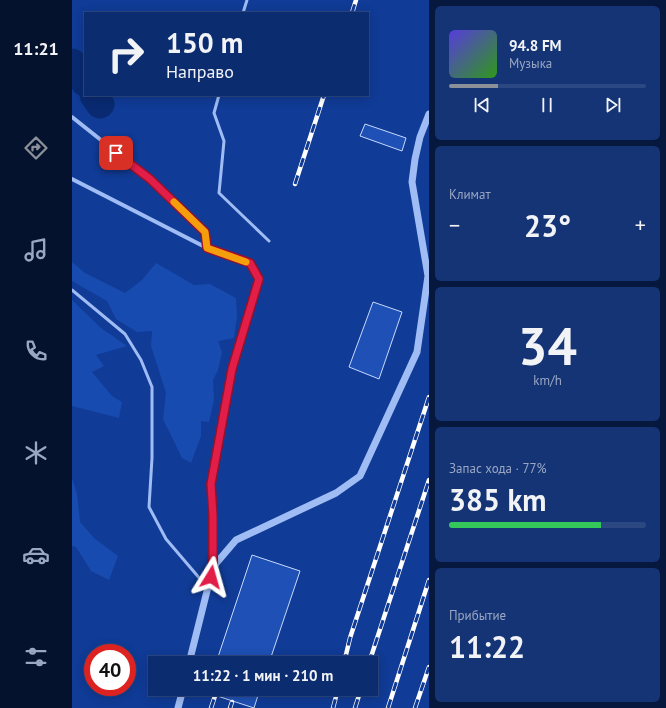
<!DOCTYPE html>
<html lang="ru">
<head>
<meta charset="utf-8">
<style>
  :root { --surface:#0c2c70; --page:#153475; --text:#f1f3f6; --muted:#9aa7c3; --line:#2c4883; --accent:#8c9099 }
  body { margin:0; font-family:"PT Sans",sans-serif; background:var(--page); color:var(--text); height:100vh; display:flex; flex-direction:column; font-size:15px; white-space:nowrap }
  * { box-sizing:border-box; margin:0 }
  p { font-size:13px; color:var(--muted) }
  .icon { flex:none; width:22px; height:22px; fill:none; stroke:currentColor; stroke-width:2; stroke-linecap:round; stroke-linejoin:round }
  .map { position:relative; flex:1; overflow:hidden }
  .details { display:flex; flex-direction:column; gap:6px; padding:6px; background:#07183e; width:237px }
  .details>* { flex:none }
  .guide { position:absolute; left:12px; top:12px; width:285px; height:84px; border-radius:0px; box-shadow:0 2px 10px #0003,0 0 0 1px var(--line); background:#0c2c70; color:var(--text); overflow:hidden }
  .speed { position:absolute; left:12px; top:644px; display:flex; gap:8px; font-size:20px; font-weight:700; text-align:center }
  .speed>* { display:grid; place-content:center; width:52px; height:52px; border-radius:50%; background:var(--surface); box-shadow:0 2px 10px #0003,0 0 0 1px var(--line); line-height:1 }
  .speed .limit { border:6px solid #d22; background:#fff; color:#111 }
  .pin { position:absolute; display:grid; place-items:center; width:34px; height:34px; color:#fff; margin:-17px; border-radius:8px; box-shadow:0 2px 6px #0006 }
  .me { position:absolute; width:44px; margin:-22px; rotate:8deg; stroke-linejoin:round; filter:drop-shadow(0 0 3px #0008) }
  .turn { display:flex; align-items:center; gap:14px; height:84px; padding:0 16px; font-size:18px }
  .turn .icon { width:52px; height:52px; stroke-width:2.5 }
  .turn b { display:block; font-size:28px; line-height:34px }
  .big { font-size:30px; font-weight:600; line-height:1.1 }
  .details .widget { flex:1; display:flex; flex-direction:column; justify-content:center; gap:6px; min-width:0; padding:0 14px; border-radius:6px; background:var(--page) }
  .details .dial { align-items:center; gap:0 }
  .dial b { font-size:52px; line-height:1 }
  .song { display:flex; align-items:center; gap:12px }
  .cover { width:48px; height:48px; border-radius:6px; background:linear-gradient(135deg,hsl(250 70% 55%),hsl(110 70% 35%)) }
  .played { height:4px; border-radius:2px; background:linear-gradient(90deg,var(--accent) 25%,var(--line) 25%) }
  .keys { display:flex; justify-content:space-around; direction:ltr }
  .heat { display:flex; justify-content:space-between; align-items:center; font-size:22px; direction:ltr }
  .charge { height:6px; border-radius:3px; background:linear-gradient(90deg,#34c759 77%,var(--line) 0) }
  .trip { position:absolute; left:76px; top:656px; width:230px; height:40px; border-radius:0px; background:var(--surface); box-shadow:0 2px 10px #0003,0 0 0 1px var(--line); font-weight:600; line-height:40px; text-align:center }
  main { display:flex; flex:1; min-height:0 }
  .tabs { display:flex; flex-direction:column; width:72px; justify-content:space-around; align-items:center; background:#05122d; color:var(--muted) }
  .tabs .icon { width:28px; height:28px }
  .tabs .current { color:var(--accent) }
  .tabs b { font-size:18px; color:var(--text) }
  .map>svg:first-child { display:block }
  .green { fill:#184bb0 }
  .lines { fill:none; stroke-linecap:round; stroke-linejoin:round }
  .river { stroke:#092a71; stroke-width:29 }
  .building { fill:#1e50b5; stroke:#c7dafe }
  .service { stroke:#9fbcf4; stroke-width:3 }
  .minor { stroke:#9fbcf4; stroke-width:4 }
  .tertiary { stroke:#9fbcf4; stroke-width:7 }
  .rail-casing { stroke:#fff; stroke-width:4.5 }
  .rail { stroke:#103b96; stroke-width:3; stroke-dasharray:9; stroke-linecap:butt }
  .route-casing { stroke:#92132f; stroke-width:10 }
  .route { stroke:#e11d48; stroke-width:7 }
  .slow { stroke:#f59e0b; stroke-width:7 }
</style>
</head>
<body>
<main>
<nav class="tabs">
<b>11:21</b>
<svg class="icon current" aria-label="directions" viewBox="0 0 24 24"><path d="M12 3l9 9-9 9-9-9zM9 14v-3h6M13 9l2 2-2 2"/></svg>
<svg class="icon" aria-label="music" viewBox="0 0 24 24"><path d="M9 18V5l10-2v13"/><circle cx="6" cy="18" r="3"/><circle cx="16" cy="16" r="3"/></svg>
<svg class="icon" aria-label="phone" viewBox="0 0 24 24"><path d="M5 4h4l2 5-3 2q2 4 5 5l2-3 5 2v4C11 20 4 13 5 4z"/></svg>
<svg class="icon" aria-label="climate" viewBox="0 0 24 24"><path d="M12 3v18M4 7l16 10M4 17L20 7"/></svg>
<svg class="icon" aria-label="car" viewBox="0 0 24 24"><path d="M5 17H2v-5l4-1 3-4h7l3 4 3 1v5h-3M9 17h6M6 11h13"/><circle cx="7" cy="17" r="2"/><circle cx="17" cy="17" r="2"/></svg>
<svg class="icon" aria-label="filters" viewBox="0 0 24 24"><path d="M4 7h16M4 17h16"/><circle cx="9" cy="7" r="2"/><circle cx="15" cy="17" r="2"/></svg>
</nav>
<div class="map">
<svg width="357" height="708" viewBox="0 0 357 708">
  <rect width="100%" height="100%" fill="#103b96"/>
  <g class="green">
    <path d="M0,262L13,273L53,293L70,280L84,263L122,285L138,284L164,298L165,317L162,338L146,341L150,352L146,370L141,380L142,400L137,422L129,421V436L119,463L110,458L91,419L94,393L79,346L80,331L65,332L44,319L35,301L0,281Z"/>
    <path d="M0,300L29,328L55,346L24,355L32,366L20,372L40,396L50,402L47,418L0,406Z"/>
    <path d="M0,478L5,494L8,522L23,539L46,556L37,580L19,571L4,547L0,546Z"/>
  </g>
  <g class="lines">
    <g class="river">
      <path d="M0,63L13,82"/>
      <path d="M22,95L28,104"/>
    </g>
  </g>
  <g class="building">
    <path d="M293,124L334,138L330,151L288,136Z"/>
    <path d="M301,302L330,312L307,379L277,367Z"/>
    <path d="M180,555L228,571L197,663H144Z"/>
    <path d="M130,689H188L182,708L130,691Z"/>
  </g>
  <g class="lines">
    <g class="service">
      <path d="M171,13L175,0"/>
      <path d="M147,95L142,113L152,141L147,193L197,241"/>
      <path d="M0,290L53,334L69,360L80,387V458L77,507L94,539L135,587"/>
    </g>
    <g class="minor">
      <path d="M0,117L78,179L133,232L135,248"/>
      <path d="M0,179L135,248L178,263L187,279L160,369L139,484L141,516V567"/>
    </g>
    <g class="tertiary">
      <path d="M117,663L141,567L164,540L264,493L288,476L345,352L356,276L340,182L343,159L348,137L357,114"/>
      <path d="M106,708L111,689"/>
    </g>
    <defs>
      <g id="rail">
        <path d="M280,13L284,0"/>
        <path d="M223,184L252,95"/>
        <path d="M272,663L278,638L357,397"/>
        <path d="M297,663L357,480"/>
        <path d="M139,708L143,696"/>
        <path d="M158,708L160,702"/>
        <path d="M261,708L266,689"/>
        <path d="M283,708L289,689"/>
        <path d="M316,708L357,580"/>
        <path d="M343,708L357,667"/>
      </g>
    </defs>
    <use href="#rail" class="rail-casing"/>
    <use href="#rail" class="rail"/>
  </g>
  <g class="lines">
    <defs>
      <path id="route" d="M44,153L78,179L133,232L135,248L178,263L187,279L160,369L139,484L141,516V567L139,577"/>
    </defs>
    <use href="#route" class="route-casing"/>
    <use href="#route" class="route"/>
    <path class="slow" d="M102,202L133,232L135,248L174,262"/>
  </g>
</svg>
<div class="speed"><div class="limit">40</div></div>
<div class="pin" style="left:44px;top:153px;background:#d93025"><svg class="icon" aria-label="arrive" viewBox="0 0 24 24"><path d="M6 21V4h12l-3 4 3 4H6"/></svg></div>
<svg class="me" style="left:139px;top:577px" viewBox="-20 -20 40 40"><path d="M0-17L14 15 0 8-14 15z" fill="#e11d48" stroke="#fff" stroke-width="4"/></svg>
<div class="trip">11:22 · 1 мин · 210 m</div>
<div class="guide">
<div class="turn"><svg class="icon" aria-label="right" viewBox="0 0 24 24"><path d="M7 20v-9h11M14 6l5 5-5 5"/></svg><div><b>150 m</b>Направо</div></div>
</div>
</div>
<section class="details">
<div class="widget">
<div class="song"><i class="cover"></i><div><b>94.8 FM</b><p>Музыка</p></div></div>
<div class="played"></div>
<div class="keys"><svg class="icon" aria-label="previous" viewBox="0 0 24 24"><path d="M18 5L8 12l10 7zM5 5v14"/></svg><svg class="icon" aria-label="pause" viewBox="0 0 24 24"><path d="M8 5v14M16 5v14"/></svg><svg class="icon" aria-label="next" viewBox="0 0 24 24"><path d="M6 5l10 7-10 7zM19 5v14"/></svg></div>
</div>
<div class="widget"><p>Климат</p>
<div class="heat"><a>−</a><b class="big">23°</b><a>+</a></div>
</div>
<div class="widget dial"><b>34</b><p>km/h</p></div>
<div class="widget"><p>Запас хода · 77%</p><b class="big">385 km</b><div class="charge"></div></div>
<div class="widget"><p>Прибытие</p><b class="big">11:22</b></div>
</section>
</main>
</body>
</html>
